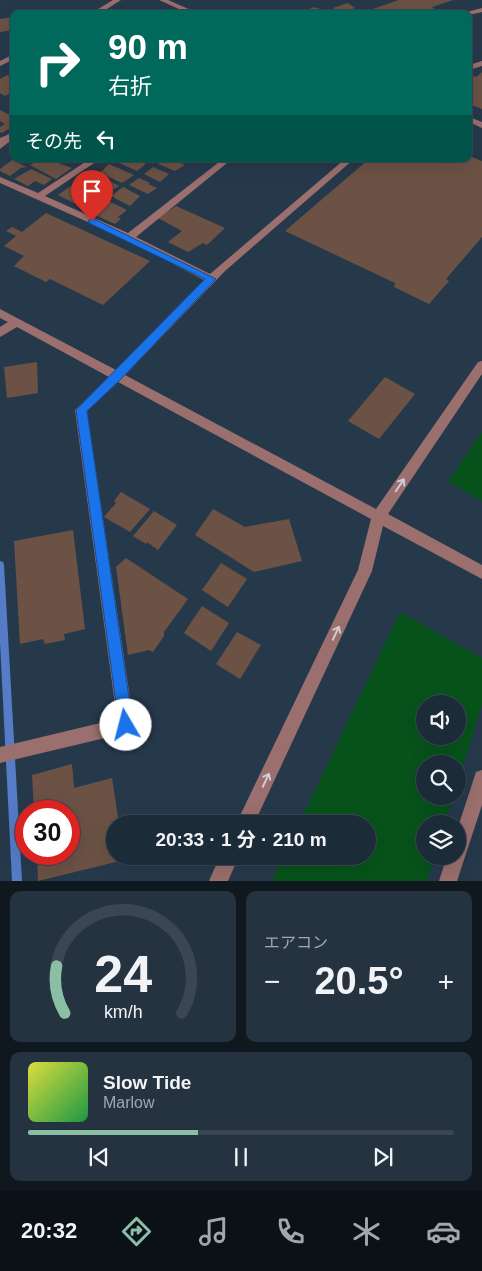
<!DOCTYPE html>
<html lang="ja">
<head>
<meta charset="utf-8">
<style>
  :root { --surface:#1c2b38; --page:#253340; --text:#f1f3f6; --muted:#a0a7ae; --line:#3a4753; --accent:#8abfa5 }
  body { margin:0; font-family:Arial,"Noto Sans JP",sans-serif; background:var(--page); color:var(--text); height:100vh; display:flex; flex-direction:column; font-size:19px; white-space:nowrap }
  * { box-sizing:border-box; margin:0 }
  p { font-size:16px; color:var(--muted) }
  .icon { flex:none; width:28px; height:28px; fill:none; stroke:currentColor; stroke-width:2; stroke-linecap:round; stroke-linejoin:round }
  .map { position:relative; height:881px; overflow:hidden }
  .details { display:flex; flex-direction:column; gap:10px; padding:10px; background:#0f181f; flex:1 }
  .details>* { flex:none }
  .hud { position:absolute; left:10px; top:10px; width:462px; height:152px; border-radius:10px; box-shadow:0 5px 20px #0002,0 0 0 1px var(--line); background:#00695c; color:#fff; overflow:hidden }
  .tools { position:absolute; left:416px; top:695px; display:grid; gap:10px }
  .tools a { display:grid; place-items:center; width:50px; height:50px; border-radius:50%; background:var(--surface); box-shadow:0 5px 20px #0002,0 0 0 1px var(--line); font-size:25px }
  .speed { position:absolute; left:15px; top:800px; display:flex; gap:10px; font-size:25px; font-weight:700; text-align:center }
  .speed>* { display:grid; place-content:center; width:65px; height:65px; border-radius:50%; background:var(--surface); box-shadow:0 5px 20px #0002,0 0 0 1px var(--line); line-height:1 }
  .speed .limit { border:8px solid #d22; background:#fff; color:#111 }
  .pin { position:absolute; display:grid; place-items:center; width:42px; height:42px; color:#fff; margin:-51px -21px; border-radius:50% 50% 50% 0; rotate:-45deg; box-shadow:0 0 5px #0007 }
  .pin .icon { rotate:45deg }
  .me { position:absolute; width:55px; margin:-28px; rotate:352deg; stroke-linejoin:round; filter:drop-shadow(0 0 4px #0008) }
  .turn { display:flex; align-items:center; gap:18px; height:105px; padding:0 15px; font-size:22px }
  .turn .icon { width:65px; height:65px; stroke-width:2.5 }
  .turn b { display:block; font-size:35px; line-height:42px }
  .then { display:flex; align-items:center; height:48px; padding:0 15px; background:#0003; gap:10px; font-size:19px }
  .big { font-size:38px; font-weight:700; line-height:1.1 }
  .details .card { flex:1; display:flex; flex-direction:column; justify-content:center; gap:8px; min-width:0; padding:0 18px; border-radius:10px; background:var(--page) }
  .details .dial { align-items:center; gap:0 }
  .dial svg { height:130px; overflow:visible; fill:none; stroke:var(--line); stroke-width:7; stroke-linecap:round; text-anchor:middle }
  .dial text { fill:var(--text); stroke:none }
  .song { display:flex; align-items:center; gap:15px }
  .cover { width:60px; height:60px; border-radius:8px; background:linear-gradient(135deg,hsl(60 70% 55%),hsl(140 70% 35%)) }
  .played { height:5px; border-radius:2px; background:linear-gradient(90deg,var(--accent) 40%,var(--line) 40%) }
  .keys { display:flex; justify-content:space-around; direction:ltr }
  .heat { display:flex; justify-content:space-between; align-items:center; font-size:28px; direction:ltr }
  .details .tiles { flex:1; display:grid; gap:10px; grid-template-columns:1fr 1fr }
  .card:last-child { grid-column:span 2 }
  .trip { position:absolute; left:106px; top:815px; width:270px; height:50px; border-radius:25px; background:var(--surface); box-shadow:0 5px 20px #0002,0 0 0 1px var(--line); font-weight:700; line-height:50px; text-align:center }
  .tab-bar { display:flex; height:80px; justify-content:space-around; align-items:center; background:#0b1116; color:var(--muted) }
  .tab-bar .icon { width:35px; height:35px }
  .tab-bar .active { color:var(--accent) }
  .tab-bar b { font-size:22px; color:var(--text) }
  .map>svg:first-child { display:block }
  .green { fill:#07531b; fill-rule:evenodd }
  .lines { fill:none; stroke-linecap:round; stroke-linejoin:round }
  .stream { fill:#567bc7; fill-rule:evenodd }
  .building { fill:#6b5245 }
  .minor { fill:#9a6f6d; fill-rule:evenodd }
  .oneway { stroke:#ceccd4 }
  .route { fill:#1a73e8; stroke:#114b97 }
</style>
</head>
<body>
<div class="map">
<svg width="482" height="881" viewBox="0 0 482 881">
  <rect width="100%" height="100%" fill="#26394b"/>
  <g class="green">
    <path d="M482,432V501L448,482Z"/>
    <path d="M400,612L482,658V704L458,783V764H425V796H453L445,824H425V856H435L427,881H272L283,856H368V824H299ZM425,704H458V736H425Z"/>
  </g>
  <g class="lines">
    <path class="stream" d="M0,561L3,562L4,565L22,881H12L0,642Z"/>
  </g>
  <g class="building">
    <path d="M399,0H453L432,7L436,10L428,14H358Z"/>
    <path d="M348,3L355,8L340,13L333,8Z"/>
    <path d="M314,7L334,13V14H313L305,11Z"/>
    <path d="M13,17L14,30L0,32V19Z"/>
    <path d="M482,72V109L469,104V74L476,77Z"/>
    <path d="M7,75L14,78V91L5,96L0,93V79Z"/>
    <path d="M0,110L14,117V126L2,133L0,132V127L5,124L0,121Z"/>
    <path d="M469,156L482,161V237L446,279L449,281L429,304L394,287L395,283L285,231L369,159H469Z"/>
    <path d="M40,159H47L72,168L56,179L30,165Z"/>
    <path d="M124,159H132L146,164L137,171L119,163Z"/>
    <path d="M165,159H172L185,165L175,171L158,164Z"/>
    <path d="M12,160L27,167L21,168L10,176L0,171V169Z"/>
    <path d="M109,164L134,175L122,183L100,173Z"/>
    <path d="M153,167L169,174L160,182L144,174Z"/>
    <path d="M31,169L52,179L44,185L35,181L28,186L14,179Z"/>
    <path d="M94,173L119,186L107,193L82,181Z"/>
    <path d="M139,178L150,183L148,184L157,188L148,194L129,185Z"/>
    <path d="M75,183L95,192L76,204L58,195Z"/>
    <path d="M123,187L140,196L130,206L111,196Z"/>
    <path d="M100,197L127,210L118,217L121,219L115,224L82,209Z"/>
    <path d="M176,206L225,228L207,245L203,243L188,252L168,242L182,231L158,218Z"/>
    <path d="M46,213L150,261L103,305L50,279L46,282L14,266L24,256L4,246L16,236L6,231L12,227L22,232Z"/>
    <path d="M37,362L38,393L7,398L4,367Z"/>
    <path d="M385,377L415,394L379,439L348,421Z"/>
    <path d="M121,492L150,509L130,532L104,517L116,503L114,501Z"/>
    <path d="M213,509L245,527L289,519L302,561L254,572L195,535Z"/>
    <path d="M154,511L177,525L158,550L147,542L146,544L133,536Z"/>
    <path d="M73,530L85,629L64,634L65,640L45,644L43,639L20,644L14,541Z"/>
    <path d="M126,558L188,599L164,632V636L153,652L149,650L128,655L116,567Z"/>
    <path d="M221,563L247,579L228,607L202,590Z"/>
    <path d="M202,606L229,623L211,651L184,633Z"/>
    <path d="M237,632L261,645L240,679L216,664Z"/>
    <path d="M72,764L74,788L112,778L119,824H115V856H123L124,860L38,881L37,854H69V811H34L32,775Z"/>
  </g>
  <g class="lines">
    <g class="minor">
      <path d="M113,0H121L99,14H90Z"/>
      <path d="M159,0H168L200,14H190Z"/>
      <path d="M482,8V12L469,15L459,14Z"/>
      <path d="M14,54V59L0,66V61Z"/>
      <path d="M482,61V66L469,70V65Z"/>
      <path d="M469,117L482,122V128L469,122Z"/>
      <path d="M14,132V138L0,149V138Z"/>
      <path d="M90,159H100L45,196L128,233L223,159H232L136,237L210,274L345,159H354L225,271L125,375L376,509L478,362L482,361V374L388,514L482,565V579L383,526L372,571L254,824H236L358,570L371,519L118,382L87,411L134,725L132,731L126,733L0,763V747L117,719L75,410L109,377L17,327L0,337V327L8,322L0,318V309L116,370L204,280L126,239L0,183V177L38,193Z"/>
      <path d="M482,770V805L457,881H439L447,856H458V827L476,772Z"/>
      <path d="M220,856H239L228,881H209Z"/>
    </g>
  </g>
  <defs><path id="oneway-shaft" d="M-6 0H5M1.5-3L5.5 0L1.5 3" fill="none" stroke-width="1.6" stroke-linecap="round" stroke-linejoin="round" transform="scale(1.25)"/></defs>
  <g class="oneway">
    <use href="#oneway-shaft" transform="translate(400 485) rotate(-56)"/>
    <use href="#oneway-shaft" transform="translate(336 633) rotate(-65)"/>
    <use href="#oneway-shaft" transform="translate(266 780) rotate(-65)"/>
  </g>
  <path class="route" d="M92,218L216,279L121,379L87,411L133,725L131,730L126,732L121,730L119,725L76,410L205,279L89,223L88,221Z"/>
</svg>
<div class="tools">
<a><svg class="icon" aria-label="sound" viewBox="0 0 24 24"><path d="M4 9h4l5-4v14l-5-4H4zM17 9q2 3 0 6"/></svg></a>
<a><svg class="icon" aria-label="search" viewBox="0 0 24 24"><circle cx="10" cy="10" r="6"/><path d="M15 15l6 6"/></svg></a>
<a><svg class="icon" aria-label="layers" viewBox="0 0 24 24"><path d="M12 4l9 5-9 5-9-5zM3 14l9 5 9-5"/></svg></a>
</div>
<div class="speed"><div class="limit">30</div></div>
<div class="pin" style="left:92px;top:221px;background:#d93025"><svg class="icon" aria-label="arrive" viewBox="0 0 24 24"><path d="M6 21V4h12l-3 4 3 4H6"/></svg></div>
<svg class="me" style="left:126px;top:725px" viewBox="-20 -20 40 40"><circle r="19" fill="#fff"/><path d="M0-13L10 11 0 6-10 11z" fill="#1a73e8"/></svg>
<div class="trip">20:33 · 1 分 · 210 m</div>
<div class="hud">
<div class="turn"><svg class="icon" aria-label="right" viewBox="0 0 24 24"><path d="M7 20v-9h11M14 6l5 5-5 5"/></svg><div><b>90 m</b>右折</div></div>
<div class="then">その先<svg class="icon" aria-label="left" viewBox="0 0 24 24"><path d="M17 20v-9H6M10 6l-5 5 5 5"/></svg></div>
</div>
</div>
<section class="details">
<div class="tiles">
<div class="card dial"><svg viewBox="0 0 100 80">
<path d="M14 69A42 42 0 1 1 86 69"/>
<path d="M14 69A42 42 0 0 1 9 40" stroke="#8abfa5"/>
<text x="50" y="56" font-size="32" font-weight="700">24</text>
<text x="50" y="72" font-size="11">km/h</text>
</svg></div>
<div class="card"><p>エアコン</p>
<div class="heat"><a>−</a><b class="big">20.5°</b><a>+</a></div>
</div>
<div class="card">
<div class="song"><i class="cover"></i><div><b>Slow Tide</b><p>Marlow</p></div></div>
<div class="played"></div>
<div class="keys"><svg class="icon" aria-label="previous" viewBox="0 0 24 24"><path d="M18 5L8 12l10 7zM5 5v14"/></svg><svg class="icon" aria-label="pause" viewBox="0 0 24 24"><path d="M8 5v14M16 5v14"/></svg><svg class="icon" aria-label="next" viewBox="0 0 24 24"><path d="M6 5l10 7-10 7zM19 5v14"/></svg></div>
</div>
</div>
</section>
<nav class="tab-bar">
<b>20:32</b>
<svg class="icon active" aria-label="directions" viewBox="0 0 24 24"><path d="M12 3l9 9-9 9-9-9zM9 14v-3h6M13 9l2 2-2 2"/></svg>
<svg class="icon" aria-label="music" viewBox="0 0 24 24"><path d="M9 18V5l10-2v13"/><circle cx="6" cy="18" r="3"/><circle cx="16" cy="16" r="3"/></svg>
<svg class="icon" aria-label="phone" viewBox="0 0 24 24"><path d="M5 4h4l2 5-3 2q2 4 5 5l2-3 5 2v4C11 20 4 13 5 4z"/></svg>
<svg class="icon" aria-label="climate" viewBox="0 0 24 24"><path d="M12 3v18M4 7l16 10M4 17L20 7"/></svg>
<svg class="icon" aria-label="car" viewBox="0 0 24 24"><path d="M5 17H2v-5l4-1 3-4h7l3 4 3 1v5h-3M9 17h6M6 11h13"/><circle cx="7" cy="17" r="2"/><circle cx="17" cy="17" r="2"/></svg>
</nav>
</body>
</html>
